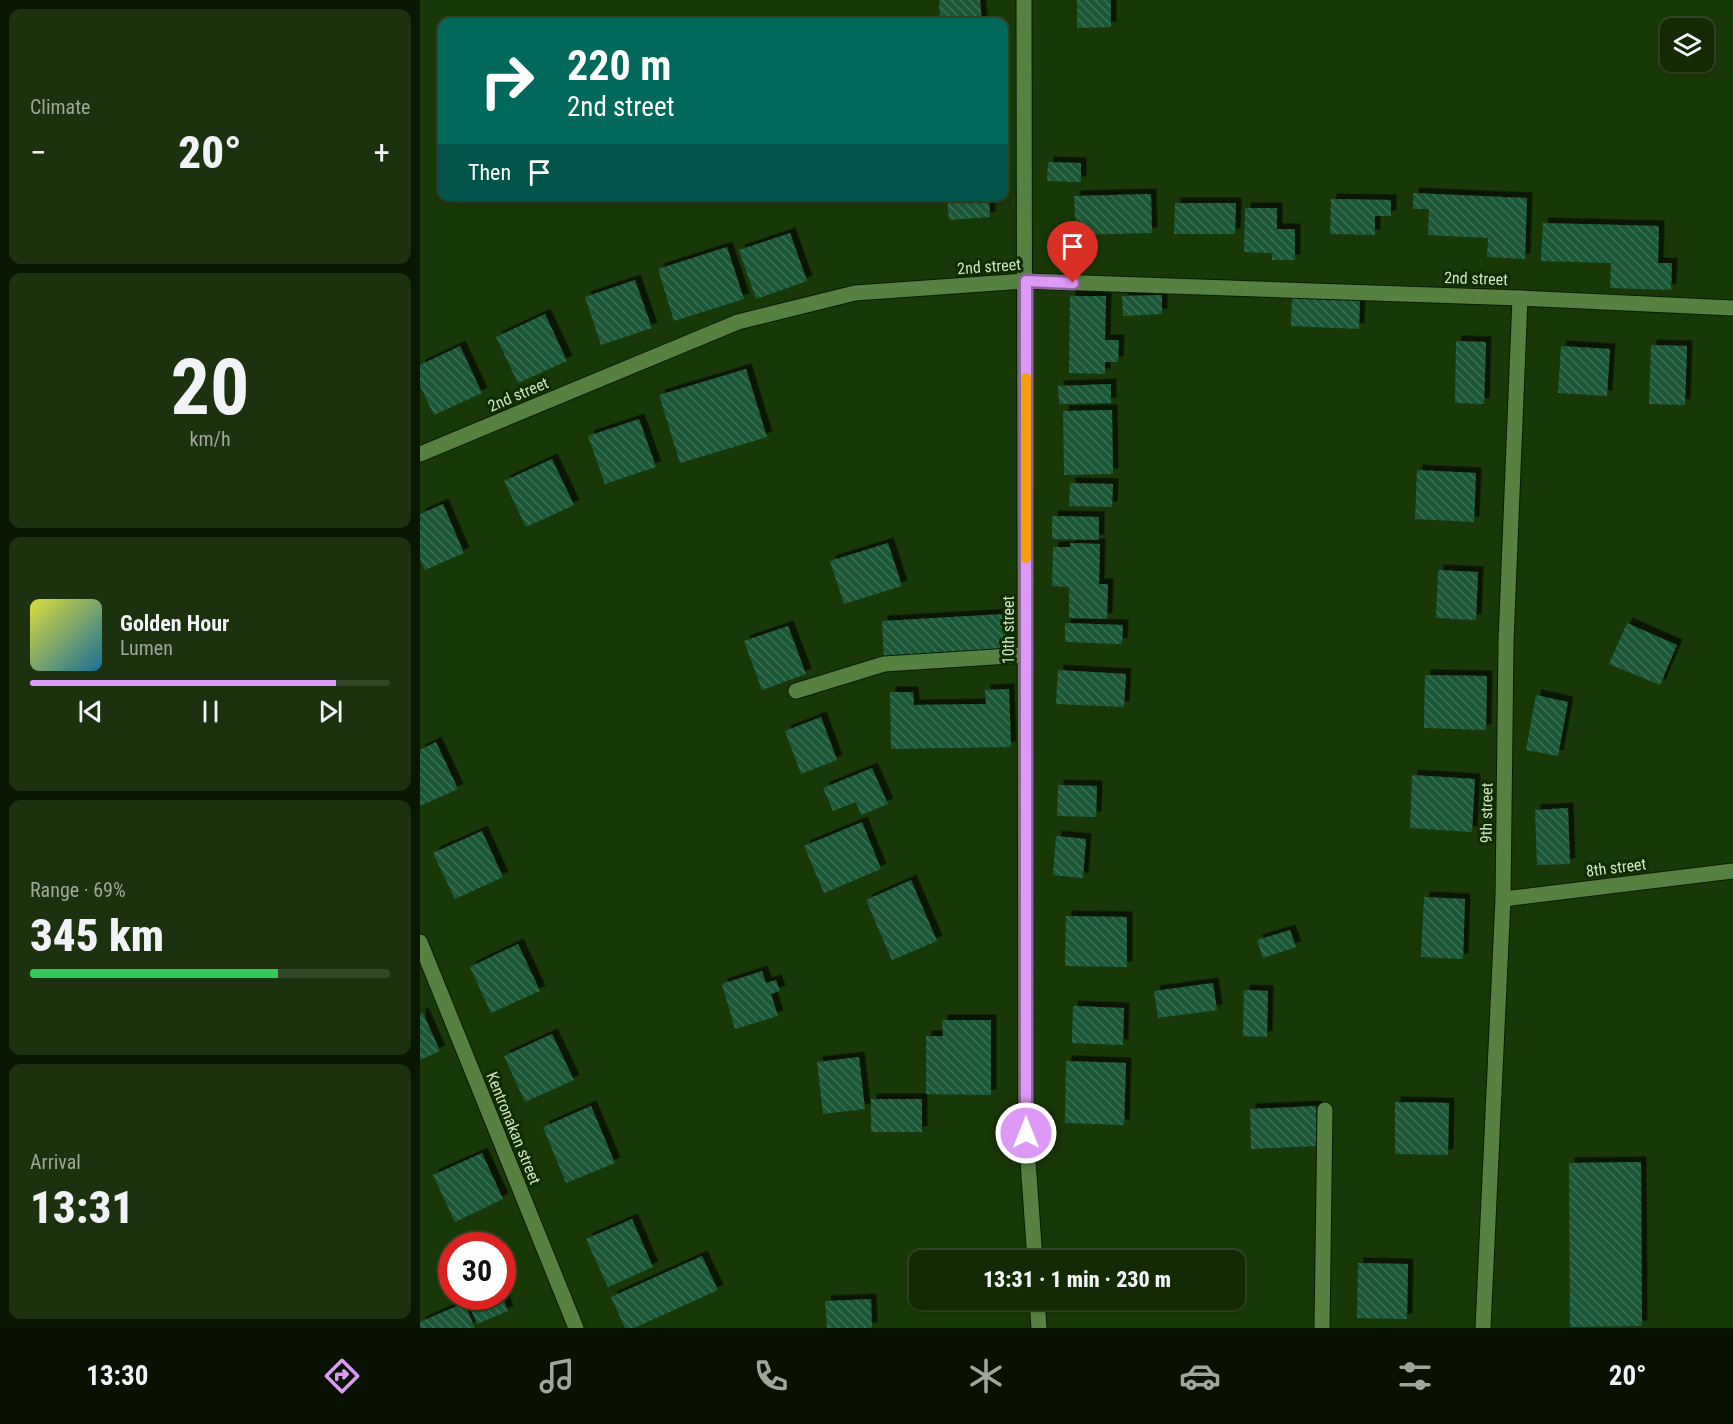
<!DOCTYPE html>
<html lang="en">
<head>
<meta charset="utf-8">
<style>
  :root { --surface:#132a05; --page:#1c320f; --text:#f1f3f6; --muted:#9da79a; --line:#324627; --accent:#dc99f5 }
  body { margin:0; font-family:"Roboto Condensed",sans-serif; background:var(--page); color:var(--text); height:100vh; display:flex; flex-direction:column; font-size:22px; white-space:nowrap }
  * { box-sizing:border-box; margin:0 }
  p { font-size:20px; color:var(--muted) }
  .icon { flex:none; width:33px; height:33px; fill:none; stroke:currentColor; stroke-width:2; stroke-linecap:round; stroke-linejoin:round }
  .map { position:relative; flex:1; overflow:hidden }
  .side { display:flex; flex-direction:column; gap:9px; padding:9px; background:#0a1703; width:420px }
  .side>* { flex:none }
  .guide { position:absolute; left:18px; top:18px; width:570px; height:183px; border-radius:12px; box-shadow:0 2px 4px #0004,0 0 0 2px var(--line); background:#00695c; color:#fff; overflow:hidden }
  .fabs { position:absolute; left:1240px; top:18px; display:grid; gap:12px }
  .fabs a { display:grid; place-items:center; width:54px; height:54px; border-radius:12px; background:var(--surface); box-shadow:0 2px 4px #0004,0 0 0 2px var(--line); font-size:30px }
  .speed { position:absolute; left:18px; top:1232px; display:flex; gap:12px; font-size:30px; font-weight:700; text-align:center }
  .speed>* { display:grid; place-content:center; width:78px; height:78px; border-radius:50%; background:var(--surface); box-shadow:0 2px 4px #0004,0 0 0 2px var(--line); line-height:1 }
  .speed .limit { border:9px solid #d22; background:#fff; color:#111 }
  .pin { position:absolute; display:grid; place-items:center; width:51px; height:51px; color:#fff; margin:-62px -26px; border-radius:50% 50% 50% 0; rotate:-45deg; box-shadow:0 0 6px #0007 }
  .pin .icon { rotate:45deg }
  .me { position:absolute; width:66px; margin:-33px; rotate:0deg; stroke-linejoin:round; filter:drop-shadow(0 0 4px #0008) }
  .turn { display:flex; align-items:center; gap:21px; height:126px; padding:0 30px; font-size:27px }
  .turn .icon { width:78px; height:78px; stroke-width:2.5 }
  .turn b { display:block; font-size:42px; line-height:51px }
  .then { display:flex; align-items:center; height:57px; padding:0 30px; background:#0003; gap:12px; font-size:22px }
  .big { font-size:45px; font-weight:800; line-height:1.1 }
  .side .tile { flex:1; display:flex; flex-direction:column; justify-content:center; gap:9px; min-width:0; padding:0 21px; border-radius:12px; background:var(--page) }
  .side .dial { align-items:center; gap:0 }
  .dial b { font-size:78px; line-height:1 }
  .song { display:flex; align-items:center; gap:18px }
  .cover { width:72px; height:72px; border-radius:9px; background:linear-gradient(135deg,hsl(60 70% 55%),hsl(200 70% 35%)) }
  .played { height:6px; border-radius:3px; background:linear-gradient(90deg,var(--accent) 85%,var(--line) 85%) }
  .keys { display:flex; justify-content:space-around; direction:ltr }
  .heat { display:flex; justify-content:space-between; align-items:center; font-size:33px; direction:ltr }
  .charge { height:9px; border-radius:4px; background:linear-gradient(90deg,#34c759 69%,var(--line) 0) }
  .trip { position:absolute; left:489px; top:1250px; width:336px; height:60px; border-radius:12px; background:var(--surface); box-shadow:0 2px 4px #0004,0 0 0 2px var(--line); font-weight:800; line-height:60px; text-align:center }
  .tab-bar { display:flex; height:96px; justify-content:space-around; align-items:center; background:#081102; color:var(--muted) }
  .tab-bar .icon { width:42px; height:42px }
  .tab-bar .active { color:var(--accent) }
  .tab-bar b { font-size:27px; color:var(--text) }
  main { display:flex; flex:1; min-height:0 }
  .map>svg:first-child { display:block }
  .building { fill:url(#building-back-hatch); filter:url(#shadow) }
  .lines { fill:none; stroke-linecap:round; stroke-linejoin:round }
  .minor-casing { stroke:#081d00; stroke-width:17 }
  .minor { stroke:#568141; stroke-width:15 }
  .route-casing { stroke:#8f639f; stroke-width:15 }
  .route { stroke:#dc99f5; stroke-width:10 }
  .slow { stroke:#f59e0b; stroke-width:10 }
  .labels { text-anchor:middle; stroke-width:6; stroke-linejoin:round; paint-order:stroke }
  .street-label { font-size:16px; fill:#cde5c3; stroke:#0f2d00 }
</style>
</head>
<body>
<main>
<section class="side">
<div class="tile"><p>Climate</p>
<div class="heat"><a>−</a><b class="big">20°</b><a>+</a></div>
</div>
<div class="tile dial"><b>20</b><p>km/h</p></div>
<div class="tile">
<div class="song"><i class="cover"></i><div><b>Golden Hour</b><p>Lumen</p></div></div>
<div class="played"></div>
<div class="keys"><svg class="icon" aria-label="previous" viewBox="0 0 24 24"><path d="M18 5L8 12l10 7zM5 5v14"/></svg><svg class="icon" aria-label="pause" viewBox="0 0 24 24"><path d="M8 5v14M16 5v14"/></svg><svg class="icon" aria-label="next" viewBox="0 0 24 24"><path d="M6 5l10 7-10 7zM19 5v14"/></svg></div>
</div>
<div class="tile"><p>Range · 69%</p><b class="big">345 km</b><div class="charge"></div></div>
<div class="tile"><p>Arrival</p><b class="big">13:31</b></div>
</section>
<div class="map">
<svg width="1313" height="1328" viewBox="0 0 1313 1328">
  <defs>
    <pattern id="building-back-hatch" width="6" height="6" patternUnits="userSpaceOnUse" patternTransform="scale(1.5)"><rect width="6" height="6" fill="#1b5838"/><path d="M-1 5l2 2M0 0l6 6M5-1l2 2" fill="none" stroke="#3b7053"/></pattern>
    <filter id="shadow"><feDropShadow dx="5.5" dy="-5.5" stdDeviation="0" flood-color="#0009"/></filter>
  </defs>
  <rect width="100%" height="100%" fill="#193807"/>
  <g class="building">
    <path d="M519,0H560L562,22H520Z"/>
    <path d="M657,0H691V27L657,28Z"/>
    <path d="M628,162L661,163V182L627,181Z"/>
    <path d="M993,193L1107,198L1105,259L1067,257L1068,238L1008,235L1009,209H993Z"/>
    <path d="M731,194L732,233L656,235L654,196Z"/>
    <path d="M527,196H569L570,217L529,220Z"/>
    <path d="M911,199L971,200V216H955V235L910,234Z"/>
    <path d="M755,203H816L815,234H754Z"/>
    <path d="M825,208H857V229H875V260H852V253L824,252Z"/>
    <path d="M1123,223L1239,226L1238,263H1252L1251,290L1190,288L1191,263L1121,261Z"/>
    <path d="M370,233L387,281L336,299L319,250Z"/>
    <path d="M307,247L324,299L254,321L238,269Z"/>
    <path d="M215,280L232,328L181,345L165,297Z"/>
    <path d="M872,294L940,297L939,329L871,326Z"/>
    <path d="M742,295V314L703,316L702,296Z"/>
    <path d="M650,296H686L685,340H699L698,362H685V374L649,373Z"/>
    <path d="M125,314L147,361L98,383L76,337Z"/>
    <path d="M1036,341L1066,342L1064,404L1035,403Z"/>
    <path d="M1231,345L1267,346L1265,405L1229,404Z"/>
    <path d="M40,346L62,393L14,415L0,386V365Z"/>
    <path d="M1141,346L1190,349L1187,396L1138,393Z"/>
    <path d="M326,369L347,437L260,463L239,395Z"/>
    <path d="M691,384V403L639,404L638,386Z"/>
    <path d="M692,410L693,474L644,475L643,411Z"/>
    <path d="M219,419L236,467L185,484L168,436Z"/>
    <path d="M132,459L154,505L106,527L84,481Z"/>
    <path d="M997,470L1056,473L1054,522L995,519Z"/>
    <path d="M650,483L693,484L692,507L649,506Z"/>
    <path d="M23,504L44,553L5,570L0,559V514Z"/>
    <path d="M632,516L679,517V540L632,539Z"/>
    <path d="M468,543L482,586L424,604L410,561Z"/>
    <path d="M650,543L680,544L679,584H688L687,619L649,618V587L632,586L633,547H650Z"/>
    <path d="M1018,570L1058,572L1056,620L1016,618Z"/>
    <path d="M585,614L587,650L464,657L462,621Z"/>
    <path d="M645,623L703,625L702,644L645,642Z"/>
    <path d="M1207,623L1257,645L1240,685L1189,664Z"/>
    <path d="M368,626L386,674L342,690L324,641Z"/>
    <path d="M638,670L706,674L704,707L636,704Z"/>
    <path d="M1005,675L1067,676L1066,730L1004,728Z"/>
    <path d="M589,689L591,747L471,749L470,692H493L494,705L566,704L565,690Z"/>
    <path d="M1116,695L1148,702L1138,756L1106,750Z"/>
    <path d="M401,717L417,760L381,774L365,731Z"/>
    <path d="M16,742L38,789L0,806V750Z"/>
    <path d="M452,768L468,804L441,815L436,802L413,811L403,788Z"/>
    <path d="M992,775L1055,779L1052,832L990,828Z"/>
    <path d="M638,785L677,786L676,817L637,816Z"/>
    <path d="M1148,808L1150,864L1117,865L1115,810Z"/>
    <path d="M442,822L461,869L404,893L384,846Z"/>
    <path d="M62,831L83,877L35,899L13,853Z"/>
    <path d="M636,836L666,839L663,878L633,875Z"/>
    <path d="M491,880L517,941L472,960L446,900Z"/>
    <path d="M1004,897L1045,899L1043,959L1001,957Z"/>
    <path d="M646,916L707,917V967L645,966Z"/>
    <path d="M870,930L876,947L843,958L837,940Z"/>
    <path d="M98,944L120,991L71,1013L50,967Z"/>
    <path d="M342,971L346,983L356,980L360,991L351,994L358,1016L315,1029L302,984Z"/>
    <path d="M793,983L797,1010L738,1018L734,991Z"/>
    <path d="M824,990L848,991L847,1037L823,1036Z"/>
    <path d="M653,1006L704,1008L703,1045L652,1043Z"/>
    <path d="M3,1013L20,1051L0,1060V1014Z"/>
    <path d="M522,1020H571V1095L506,1094V1036H523Z"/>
    <path d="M132,1034L154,1080L105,1102L84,1056Z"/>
    <path d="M439,1057L445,1109L403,1114L397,1062Z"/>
    <path d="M646,1061L706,1063L704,1125L645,1123Z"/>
    <rect x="451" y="1099" width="51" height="33"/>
    <path d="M975,1102L1029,1103L1028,1155L975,1154Z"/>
    <path d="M171,1106L195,1163L146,1183L123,1127Z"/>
    <path d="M896,1106L898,1146L831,1149L830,1109Z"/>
    <path d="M62,1153L83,1199L35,1222L13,1175Z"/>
    <path d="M1221,1162L1222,1326L1150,1327L1149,1163Z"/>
    <path d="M212,1219L233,1267L188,1287L166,1239Z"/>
    <path d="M282,1256L298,1290L214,1328H205L191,1297Z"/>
    <path d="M938,1263L988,1264L987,1319L937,1318Z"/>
    <path d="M45,1296H82L88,1311L57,1324Z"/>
    <path d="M451,1299L452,1328H407L405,1301Z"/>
    <path d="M44,1303L55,1328H0V1322Z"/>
  </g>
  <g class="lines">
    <defs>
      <g id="minor">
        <path d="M604,0L606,1133L615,1260"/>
        <path d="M0,454L318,322L435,293L606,281L1100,298L1313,308"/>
        <path d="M376,691L464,664L606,655"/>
        <path d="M1083,899L1313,871"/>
        <path d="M0,942L156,1328"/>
        <path d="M617,1299L619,1328"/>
        <path d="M902,1328L905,1110"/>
        <path d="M1063,1328L1083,899L1086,641L1100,298"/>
      </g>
    </defs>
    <use href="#minor" class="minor-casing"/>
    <use href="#minor" class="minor"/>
  </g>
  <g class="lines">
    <defs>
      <path id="route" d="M606,1133V281L653,283"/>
    </defs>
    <use href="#route" class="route-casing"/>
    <use href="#route" class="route"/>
    <path class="slow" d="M606,558V378"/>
  </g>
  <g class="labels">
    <g class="street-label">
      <text transform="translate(569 266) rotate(-4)" y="6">2nd street</text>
      <text transform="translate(1056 278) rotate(2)" y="6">2nd street</text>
      <text transform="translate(98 394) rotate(-23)" y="6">2nd street</text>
      <text transform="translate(588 630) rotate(-90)" y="6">10th street</text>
      <text transform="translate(1066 813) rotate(-89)" y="6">9th street</text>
      <text transform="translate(1196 867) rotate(-7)" y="6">8th street</text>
      <text transform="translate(94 1128) rotate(68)" y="6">Kentronakan street</text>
    </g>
  </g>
</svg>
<div class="fabs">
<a><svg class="icon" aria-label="layers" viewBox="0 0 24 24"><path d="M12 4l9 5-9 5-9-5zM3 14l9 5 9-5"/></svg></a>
</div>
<div class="speed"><div class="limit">30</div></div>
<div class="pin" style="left:653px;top:283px;background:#d93025"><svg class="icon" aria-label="arrive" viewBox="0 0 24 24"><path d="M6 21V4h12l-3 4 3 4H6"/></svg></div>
<svg class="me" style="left:606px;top:1133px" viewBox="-20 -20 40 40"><circle r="17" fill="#dc99f5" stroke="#fff" stroke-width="3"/><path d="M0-11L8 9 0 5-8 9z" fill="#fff"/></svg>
<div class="trip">13:31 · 1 min · 230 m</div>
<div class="guide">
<div class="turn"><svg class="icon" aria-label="right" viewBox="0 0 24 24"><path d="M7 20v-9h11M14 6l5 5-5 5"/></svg><div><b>220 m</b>2nd street</div></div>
<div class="then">Then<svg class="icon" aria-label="arrive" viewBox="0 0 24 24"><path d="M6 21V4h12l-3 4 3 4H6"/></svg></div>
</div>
</div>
</main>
<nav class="tab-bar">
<b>13:30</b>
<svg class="icon active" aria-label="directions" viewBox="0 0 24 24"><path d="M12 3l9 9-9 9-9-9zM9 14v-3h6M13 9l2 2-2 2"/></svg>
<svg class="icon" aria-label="music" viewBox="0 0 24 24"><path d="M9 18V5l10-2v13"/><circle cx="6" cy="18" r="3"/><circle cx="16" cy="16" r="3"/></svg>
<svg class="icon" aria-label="phone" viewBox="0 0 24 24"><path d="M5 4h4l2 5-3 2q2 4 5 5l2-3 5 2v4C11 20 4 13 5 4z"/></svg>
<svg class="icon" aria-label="climate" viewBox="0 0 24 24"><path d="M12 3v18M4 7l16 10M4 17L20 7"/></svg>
<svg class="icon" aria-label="car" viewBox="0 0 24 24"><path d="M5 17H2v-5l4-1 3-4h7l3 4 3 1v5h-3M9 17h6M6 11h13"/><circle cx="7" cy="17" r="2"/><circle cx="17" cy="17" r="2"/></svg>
<svg class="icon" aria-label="filters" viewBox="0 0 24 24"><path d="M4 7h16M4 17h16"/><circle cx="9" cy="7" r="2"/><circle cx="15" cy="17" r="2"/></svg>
<b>20°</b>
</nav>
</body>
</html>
